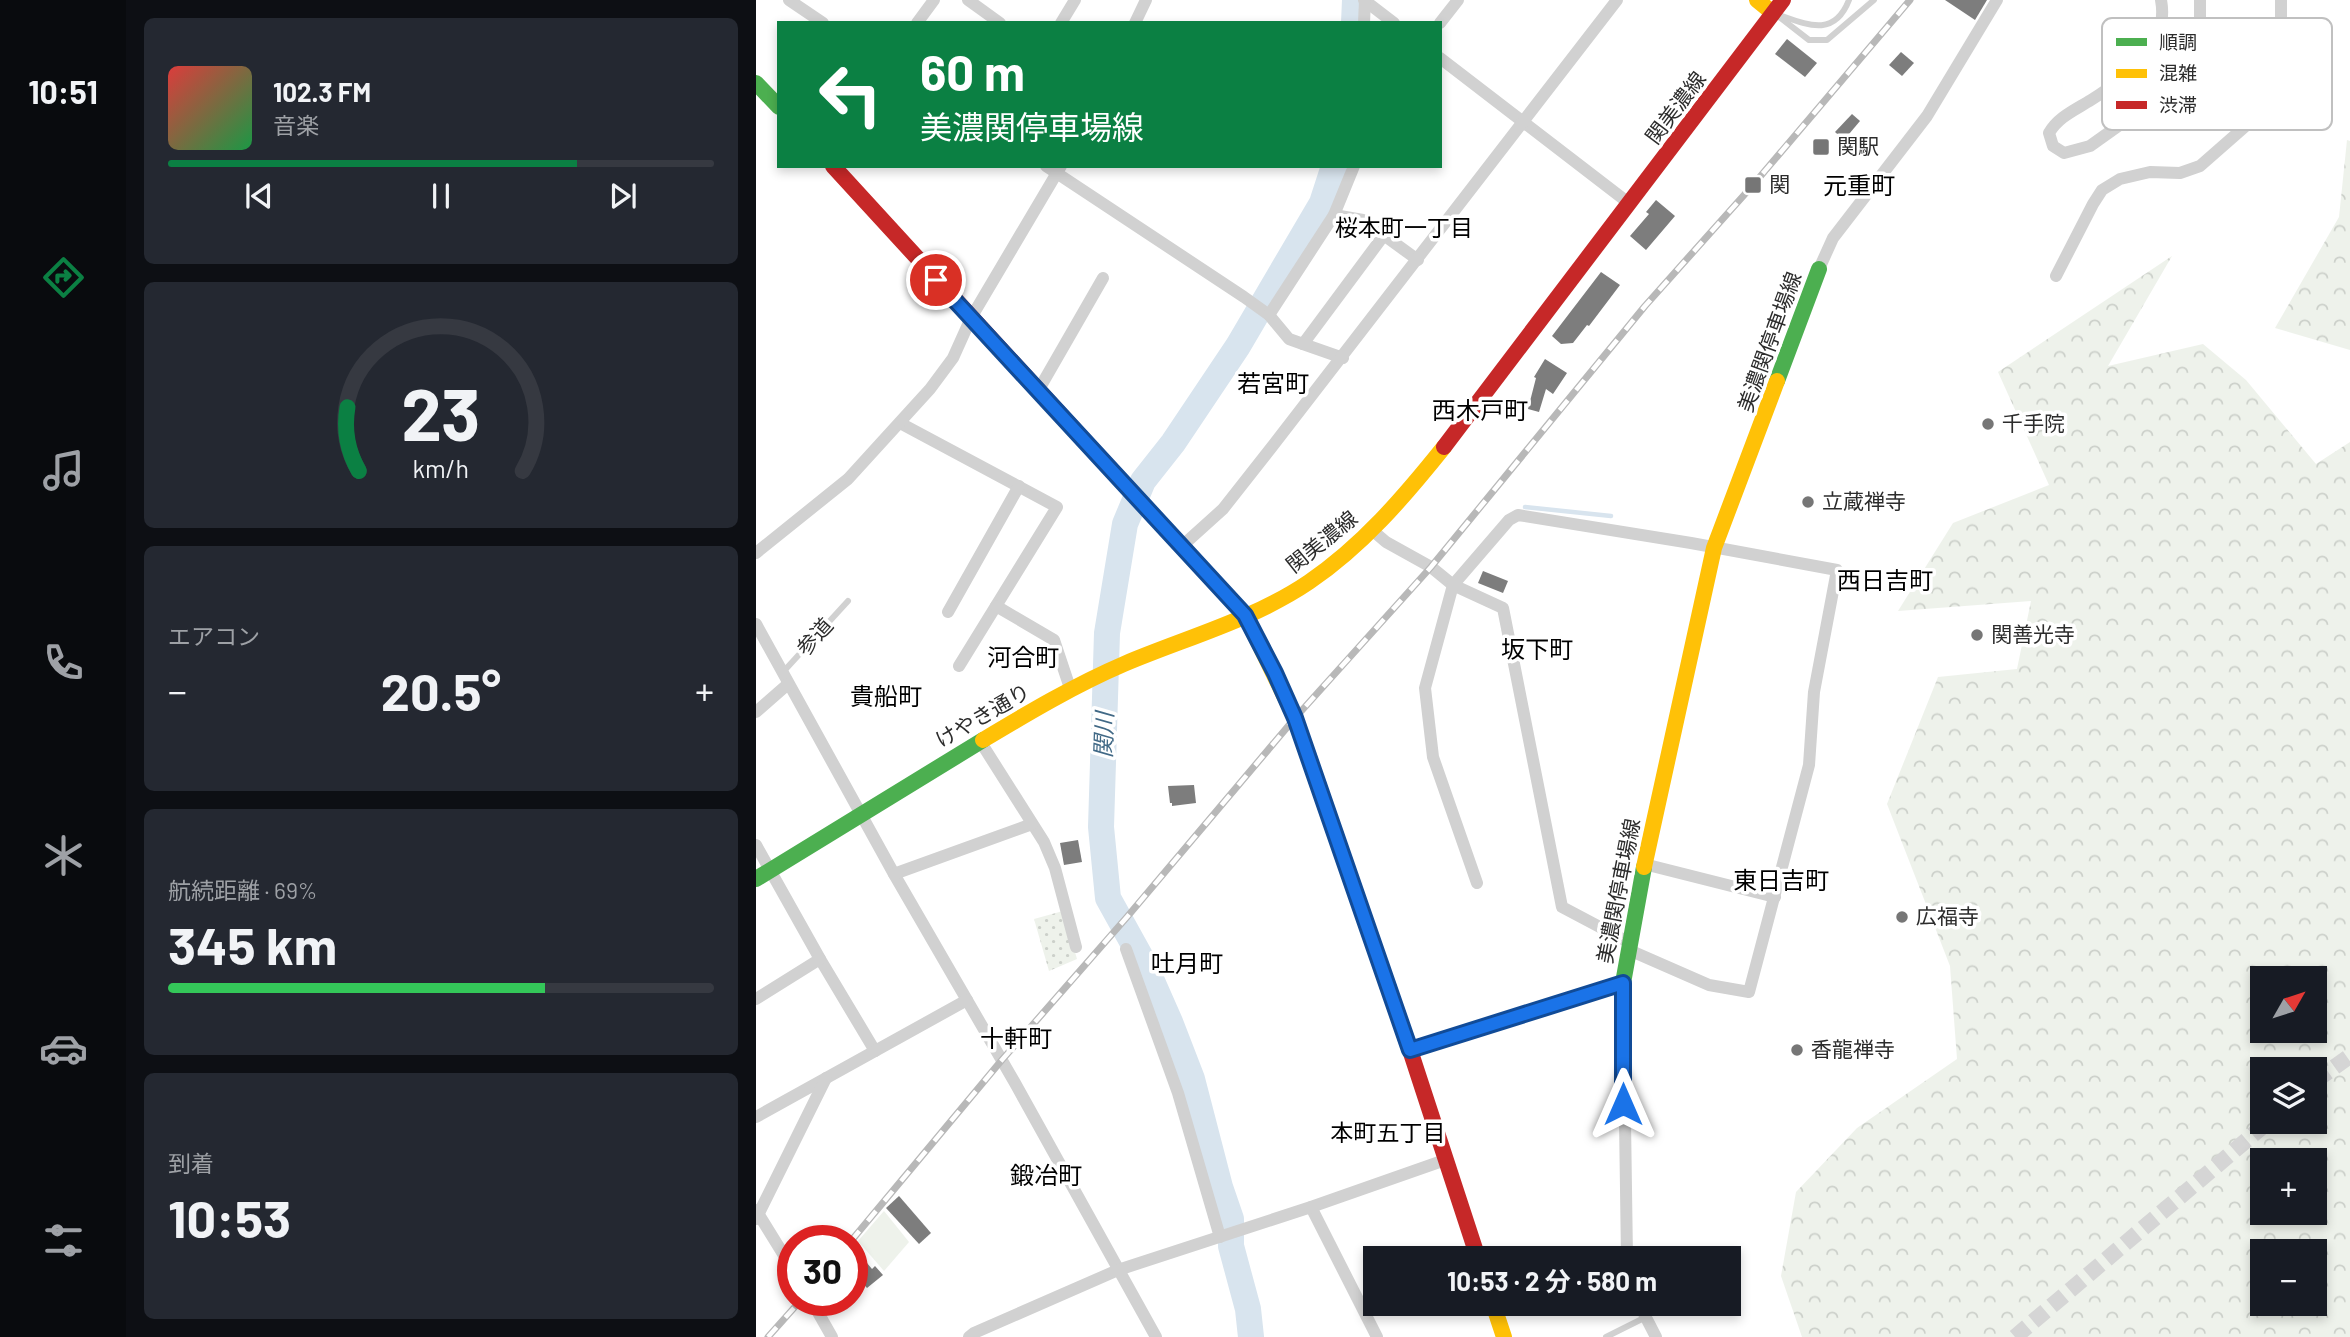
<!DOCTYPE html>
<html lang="ja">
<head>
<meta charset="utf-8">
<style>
  :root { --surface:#171b24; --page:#242831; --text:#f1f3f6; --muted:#9ea1a6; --line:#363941; --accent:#0b8043 }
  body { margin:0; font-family:Barlow,"Noto Sans JP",sans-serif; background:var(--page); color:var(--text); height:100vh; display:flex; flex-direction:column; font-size:26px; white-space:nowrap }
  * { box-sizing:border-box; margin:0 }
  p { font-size:23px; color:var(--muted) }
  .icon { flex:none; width:38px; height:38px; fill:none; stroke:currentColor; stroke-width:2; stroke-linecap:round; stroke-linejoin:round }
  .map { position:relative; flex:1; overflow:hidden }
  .details { display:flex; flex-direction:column; gap:18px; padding:18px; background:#0d0f14; width:630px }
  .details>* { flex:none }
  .hud { position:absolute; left:21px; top:21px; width:665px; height:147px; border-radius:0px; box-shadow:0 4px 10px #0003; background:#0b8043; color:#fff; overflow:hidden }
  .needle { width:46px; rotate:51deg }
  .controls { position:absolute; left:1494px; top:966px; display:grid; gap:14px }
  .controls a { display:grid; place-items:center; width:77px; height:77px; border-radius:0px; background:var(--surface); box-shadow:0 4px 10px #0003; font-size:35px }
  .speed { position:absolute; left:21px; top:1225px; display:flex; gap:14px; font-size:35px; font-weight:700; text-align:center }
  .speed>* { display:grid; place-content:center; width:91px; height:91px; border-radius:50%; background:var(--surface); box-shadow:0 4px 10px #0003; line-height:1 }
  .speed .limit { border:10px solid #d22; background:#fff; color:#111 }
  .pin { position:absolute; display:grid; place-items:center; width:60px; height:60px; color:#fff; margin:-30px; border:4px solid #fff; border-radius:50%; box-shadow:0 2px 7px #0007 }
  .me { position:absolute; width:77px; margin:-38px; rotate:0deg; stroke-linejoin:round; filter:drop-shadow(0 0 5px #0008) }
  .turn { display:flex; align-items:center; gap:24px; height:147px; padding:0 28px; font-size:32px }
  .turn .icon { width:91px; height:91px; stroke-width:2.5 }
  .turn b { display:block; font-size:49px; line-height:60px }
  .big { font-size:52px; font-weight:700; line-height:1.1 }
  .details .widget { flex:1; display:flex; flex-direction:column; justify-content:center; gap:10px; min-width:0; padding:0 24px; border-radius:10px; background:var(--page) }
  .details .dial { align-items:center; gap:0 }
  .dial svg { height:182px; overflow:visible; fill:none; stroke:var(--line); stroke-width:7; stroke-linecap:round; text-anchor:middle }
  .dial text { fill:var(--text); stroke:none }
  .song { display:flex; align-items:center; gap:21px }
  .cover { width:84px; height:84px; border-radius:10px; background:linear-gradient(135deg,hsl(0 70% 55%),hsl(140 70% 35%)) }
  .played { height:7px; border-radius:4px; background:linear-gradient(90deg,var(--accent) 75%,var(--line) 75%) }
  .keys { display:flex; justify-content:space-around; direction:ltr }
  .heat { display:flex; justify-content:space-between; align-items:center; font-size:38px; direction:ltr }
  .charge { height:10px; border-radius:5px; background:linear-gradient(90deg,#34c759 69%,var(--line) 0) }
  .trip { position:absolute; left:607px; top:1246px; width:378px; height:70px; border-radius:0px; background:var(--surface); box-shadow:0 4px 10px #0003; font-weight:700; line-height:70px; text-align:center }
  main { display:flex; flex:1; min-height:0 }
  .menu { display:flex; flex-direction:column; width:126px; justify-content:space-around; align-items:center; background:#090b0e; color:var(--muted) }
  .menu .icon { width:49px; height:49px }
  .menu .current { color:var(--accent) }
  .menu b { font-size:32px; color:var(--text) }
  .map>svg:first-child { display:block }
  .grass { fill:url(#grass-dots) }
  .forest { fill:url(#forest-crowns); fill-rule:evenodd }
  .green { fill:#eef2eb }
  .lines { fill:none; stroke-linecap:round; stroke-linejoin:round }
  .stream { stroke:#d8e4ee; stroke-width:4.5 }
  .river { stroke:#d8e4ee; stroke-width:26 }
  .building { fill:#7d7d7d }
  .secondary-tunnel { stroke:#d5d5d5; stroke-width:16; stroke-dasharray:16 8; stroke-linecap:butt }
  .lane { stroke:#d1d1d1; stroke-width:6 }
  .street { stroke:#d1d1d1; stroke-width:12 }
  .fast { stroke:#4caf50; stroke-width:16 }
  .slow { stroke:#ffc107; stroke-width:16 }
  .jam { stroke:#c62828; stroke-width:16 }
  .rail-casing { stroke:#b8b8b8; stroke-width:7 }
  .rail { stroke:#fff; stroke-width:4.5; stroke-dasharray:13; stroke-linecap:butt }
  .route-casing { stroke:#114b97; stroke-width:18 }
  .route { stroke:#1a73e8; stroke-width:12 }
  .poi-dot { fill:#767676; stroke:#fff; stroke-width:2.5 }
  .labels { text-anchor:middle; stroke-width:7; stroke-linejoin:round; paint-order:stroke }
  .street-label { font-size:21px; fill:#2c2c2c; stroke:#fff }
  .poi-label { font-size:21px; fill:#2c2c2c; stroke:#fff; text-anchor:start }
  .neighbourhood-label { font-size:23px; fill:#000; stroke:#fff }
  .water-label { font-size:23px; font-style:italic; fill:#416986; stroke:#fff }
  .quarter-label { font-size:24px; fill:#000; stroke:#fff }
  .key { fill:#fff; stroke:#c0c0c0; stroke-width:2 }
  .key-label { font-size:19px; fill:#2c2c2c }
</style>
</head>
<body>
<main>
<nav class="menu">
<b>10:51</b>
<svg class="icon current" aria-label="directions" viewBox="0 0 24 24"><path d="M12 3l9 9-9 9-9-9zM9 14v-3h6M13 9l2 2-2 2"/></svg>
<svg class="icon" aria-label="music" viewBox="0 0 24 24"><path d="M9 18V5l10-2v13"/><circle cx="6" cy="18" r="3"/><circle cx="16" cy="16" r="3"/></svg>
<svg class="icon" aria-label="phone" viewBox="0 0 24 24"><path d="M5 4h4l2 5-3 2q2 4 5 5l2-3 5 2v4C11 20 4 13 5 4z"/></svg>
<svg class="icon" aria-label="climate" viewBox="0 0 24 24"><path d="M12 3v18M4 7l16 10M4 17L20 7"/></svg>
<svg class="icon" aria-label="car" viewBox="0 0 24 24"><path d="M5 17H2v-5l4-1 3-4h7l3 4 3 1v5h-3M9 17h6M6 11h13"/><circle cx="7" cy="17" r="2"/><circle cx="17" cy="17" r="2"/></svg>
<svg class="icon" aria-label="filters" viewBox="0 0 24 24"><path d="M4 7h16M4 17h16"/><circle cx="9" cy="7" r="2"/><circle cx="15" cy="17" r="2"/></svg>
</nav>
<section class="details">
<div class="widget">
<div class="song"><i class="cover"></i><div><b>102.3 FM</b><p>音楽</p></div></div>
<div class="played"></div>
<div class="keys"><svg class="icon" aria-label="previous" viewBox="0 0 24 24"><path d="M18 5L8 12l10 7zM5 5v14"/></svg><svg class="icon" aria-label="pause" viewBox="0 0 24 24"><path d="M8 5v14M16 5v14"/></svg><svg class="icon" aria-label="next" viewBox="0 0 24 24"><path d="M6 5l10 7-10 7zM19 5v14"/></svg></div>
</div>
<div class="widget dial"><svg viewBox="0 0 100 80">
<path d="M14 69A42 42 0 1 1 86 69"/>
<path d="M14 69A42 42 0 0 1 9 41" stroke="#0b8043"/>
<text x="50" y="56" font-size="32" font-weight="700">23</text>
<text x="50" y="72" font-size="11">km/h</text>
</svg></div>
<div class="widget"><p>エアコン</p>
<div class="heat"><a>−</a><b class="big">20.5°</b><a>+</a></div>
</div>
<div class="widget"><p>航続距離 · 69%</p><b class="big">345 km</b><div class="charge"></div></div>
<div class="widget"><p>到着</p><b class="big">10:53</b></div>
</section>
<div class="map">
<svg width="1594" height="1337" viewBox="0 0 1594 1337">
  <defs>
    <pattern id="grass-dots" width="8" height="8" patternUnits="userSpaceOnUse" patternTransform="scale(1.75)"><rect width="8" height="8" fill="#eef2eb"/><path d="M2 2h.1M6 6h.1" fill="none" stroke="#ccd0ca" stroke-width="1.8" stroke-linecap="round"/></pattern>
    <pattern id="forest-crowns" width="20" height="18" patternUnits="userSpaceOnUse" patternTransform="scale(1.75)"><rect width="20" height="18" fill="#eef2eb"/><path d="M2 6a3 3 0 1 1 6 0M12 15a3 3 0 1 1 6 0" fill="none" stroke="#ccd0ca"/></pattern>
  </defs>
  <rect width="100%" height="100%" fill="#fff"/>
  <path class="grass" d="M307,911L321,959L293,971L278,919Z"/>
  <g class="forest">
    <path d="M1591,140L1594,141V350L1519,328L1583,217Z"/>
    <path d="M1416,256L1352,366L1447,344L1490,380L1560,464L1594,442V1337H1046L1025,1276L1040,1192L1101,1128L1201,1059L1194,966L1131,804L1182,677L1261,669L1275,601L1142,611L1197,523L1293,485L1242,372ZM1507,978H1559V1031H1507ZM1507,1069H1559V1122H1507ZM1507,1160H1559V1213H1507ZM1507,1251H1559V1304H1507Z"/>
  </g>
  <path class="green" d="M128,1211L153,1242L128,1271L102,1241Z"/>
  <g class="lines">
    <path class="stream" d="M769,507L855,516"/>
    <g class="river">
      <path d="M598,23L599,0"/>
      <path d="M495,1337L492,1309L475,1246V1219L464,1187L436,1079L414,1022L388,963L352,898L345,827L351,633L369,524L387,481L417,443L482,346L566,203L578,166"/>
    </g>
  </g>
  <g class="building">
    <path d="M1189,0H1231L1219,20Z"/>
    <path d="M1031,39L1061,63L1049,77L1019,54Z"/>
    <path d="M1145,52L1158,63L1146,76L1133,65Z"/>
    <path d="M1096,114L1104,121L1088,140L1079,132Z"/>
    <path d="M900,200L919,216L890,250L874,236L893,214L890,212Z"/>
    <path d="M845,272L864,285L833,326L831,325L817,343L805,344L796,336Z"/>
    <path d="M789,359L811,373L797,394L790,389L783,412L772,409L780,378L778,377Z"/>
    <path d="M727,571L752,581L747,593L722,583Z"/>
    <path d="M438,785L440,803L416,806V803H414L412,786Z"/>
    <path d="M322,840L326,862L308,865L304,843Z"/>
    <path d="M143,1196L175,1233L163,1244L130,1208Z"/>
    <path d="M96,1245L116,1269L119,1266L127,1275L111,1288L101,1277L96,1282Z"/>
  </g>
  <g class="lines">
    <g class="secondary-tunnel">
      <path d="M1559,1081L1594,1056"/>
      <path d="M1259,1337L1512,1122"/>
    </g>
    <g class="lane">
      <path d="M1018,13L1053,40H1071L1118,0"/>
      <path d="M1026,16C1054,26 1079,36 1093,0"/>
      <path d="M28,671L92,601"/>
      <path d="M850,1337L890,1317"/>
    </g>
    <g class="street">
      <path d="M33,0L67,23"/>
      <path d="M212,0L244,23"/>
      <path d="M608,0L638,23"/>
      <path d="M1405,0C1414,47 1370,78 1335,100C1319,110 1302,117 1293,133L1297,146L1308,153L1334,146L1414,89L1435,68L1444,44V0"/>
      <path d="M161,23L178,0"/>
      <path d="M305,23L319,0"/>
      <path d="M379,23L390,0"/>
      <path d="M608,23L609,0"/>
      <path d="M684,23L702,0"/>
      <path d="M684,58L874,204"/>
      <path d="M290,166L488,297L513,315L533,339L547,344"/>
      <path d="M578,215L607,220L662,260"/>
      <path d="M1063,269L1077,238L1171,116L1241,0"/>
      <path d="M1300,276L1337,204L1346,190L1364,179L1394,172L1424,173L1444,166L1501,116L1517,98L1525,58V0"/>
      <path d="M513,315L578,215L598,166"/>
      <path d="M587,358L547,344L628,235"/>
      <path d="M282,391L347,278"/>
      <path d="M144,423L301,507L203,666"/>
      <path d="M616,530L630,542L675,567L697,585L747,608L806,907L874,943"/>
      <path d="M426,546L467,509L515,448L861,0"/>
      <path d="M0,553L92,479L174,389L197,358L215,318L305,166"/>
      <path d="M240,606L298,640L315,691"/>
      <path d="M192,612L263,486"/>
      <path d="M0,624L138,874L259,1083L400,1337"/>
      <path d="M0,712L32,684"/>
      <path d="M224,741L288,842L299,868L320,947"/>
      <path d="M0,845L64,959L119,1051"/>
      <path d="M888,864L1019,897"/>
      <path d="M138,874L276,824"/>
      <path d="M721,883L677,757L669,688L697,585L753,520L762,515L935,543L1081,570L1058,692L1053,765L993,992L953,985L873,950"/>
      <path d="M370,949L422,1093L464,1237"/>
      <path d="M867,983L871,1258"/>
      <path d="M0,999L64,959"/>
      <path d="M0,1117L211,1000"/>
      <path d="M555,1207L621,1337"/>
      <path d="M0,1210L37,1270"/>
      <path d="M0,1219L70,1078"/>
      <path d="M55,1300L76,1337"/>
      <path d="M883,1304L900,1337"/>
      <path d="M213,1337L218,1333L362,1270L555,1207L689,1160"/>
    </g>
    <g class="fast">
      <path d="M0,83L23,107"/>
      <path d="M1021,381L1063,269"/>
      <path d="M374,490L489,615"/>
      <path d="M592,871L654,1050L867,983L888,867"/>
      <path d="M0,879L227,740"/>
    </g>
    <g class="slow">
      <path d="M1001,0L1017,13"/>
      <path d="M489,615L539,718L592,871"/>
      <path d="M227,740C272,713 319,685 368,664C429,638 497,620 553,582C606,546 648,497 688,447"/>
      <path d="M888,867L958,548L1021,381"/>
      <path d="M737,1304L748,1337"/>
    </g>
    <g class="jam">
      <path d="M77,166L374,490"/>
      <path d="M688,447L1027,0"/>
      <path d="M654,1050L722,1258"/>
    </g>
    <defs>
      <g id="rail">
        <path d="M95,1241L245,1061L371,917L539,718L675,567L889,306L997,185L1154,0"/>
        <path d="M12,1337L45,1300"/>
      </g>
    </defs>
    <use href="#rail" class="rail-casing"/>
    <use href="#rail" class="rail"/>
  </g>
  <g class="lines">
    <defs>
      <path id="route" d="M180,280L489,615L519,673L539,718L654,1050L867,983V1104"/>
    </defs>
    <use href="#route" class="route-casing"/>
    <use href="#route" class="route"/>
  </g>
  <g class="poi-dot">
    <rect x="1056" y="138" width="18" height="18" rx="3.5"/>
    <rect x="988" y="176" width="18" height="18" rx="3.5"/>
    <circle cx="1232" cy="424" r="7"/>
    <circle cx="1052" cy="502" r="7"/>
    <circle cx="1221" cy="635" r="7"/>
    <circle cx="1146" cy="917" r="7"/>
    <circle cx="1041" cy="1050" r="7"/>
  </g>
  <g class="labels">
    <g class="street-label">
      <text transform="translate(920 108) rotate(-53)" y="7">関美濃線</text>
      <text transform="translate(1014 342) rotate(-70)" y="7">美濃関停車場線</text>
      <text transform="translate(566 542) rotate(-39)" y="7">関美濃線</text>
      <text transform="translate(59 637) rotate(-48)" y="7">参道</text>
      <text transform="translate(227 716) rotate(-30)" y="7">けやき通り</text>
      <text transform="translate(863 891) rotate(-79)" y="7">美濃関停車場線</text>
    </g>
    <g class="poi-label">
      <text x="1081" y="154">関駅</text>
      <text x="1013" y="192">関</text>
      <text x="1246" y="431">千手院</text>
      <text x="1066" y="509">立蔵禅寺</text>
      <text x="1235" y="642">関善光寺</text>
      <text x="1160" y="924">広福寺</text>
      <text x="1055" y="1057">香龍禅寺</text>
    </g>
    <g class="neighbourhood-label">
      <text x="648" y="236">桜本町一丁目</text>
      <text x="632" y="1141">本町五丁目</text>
    </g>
    <g class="water-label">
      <text transform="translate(348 735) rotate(-88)" y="8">関川</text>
    </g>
    <g class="quarter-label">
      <text x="1103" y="194">元重町</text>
      <text x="517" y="392">若宮町</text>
      <text x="724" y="419">西木戸町</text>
      <text x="1129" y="589">西日吉町</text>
      <text x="781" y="658">坂下町</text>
      <text x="267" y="666">河合町</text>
      <text x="130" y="705">貴船町</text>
      <text x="1025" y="889">東日吉町</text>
      <text x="431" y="972">吐月町</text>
      <text x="260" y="1047">十軒町</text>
      <text x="290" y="1184">鍛冶町</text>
    </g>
  </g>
  <rect x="1346" y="18" width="230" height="112" rx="10" class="key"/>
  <rect x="1360" y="38" width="31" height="8" fill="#4caf50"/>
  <rect x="1360" y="69" width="31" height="9" fill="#ffc107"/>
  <rect x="1360" y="101" width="31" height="8" fill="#c62828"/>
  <g class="key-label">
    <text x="1403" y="49">順調</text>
    <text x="1403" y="80">混雑</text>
    <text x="1403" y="112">渋滞</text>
  </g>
</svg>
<div class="controls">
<a><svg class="needle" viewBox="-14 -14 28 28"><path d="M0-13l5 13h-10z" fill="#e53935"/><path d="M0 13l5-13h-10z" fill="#9ea1a6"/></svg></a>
<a><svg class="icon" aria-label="layers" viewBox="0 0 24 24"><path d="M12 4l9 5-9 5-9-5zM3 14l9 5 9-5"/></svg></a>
<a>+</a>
<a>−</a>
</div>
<div class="speed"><div class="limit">30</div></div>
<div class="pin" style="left:180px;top:280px;background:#d93025"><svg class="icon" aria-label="arrive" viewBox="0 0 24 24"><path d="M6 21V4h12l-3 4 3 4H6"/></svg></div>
<svg class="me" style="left:867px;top:1104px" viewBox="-20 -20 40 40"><path d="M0-17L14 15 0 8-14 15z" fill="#1a73e8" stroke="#fff" stroke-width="4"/></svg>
<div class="trip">10:53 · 2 分 · 580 m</div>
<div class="hud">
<div class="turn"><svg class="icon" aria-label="left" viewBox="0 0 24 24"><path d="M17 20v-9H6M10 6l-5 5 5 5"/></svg><div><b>60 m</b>美濃関停車場線</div></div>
</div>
</div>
</main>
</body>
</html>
